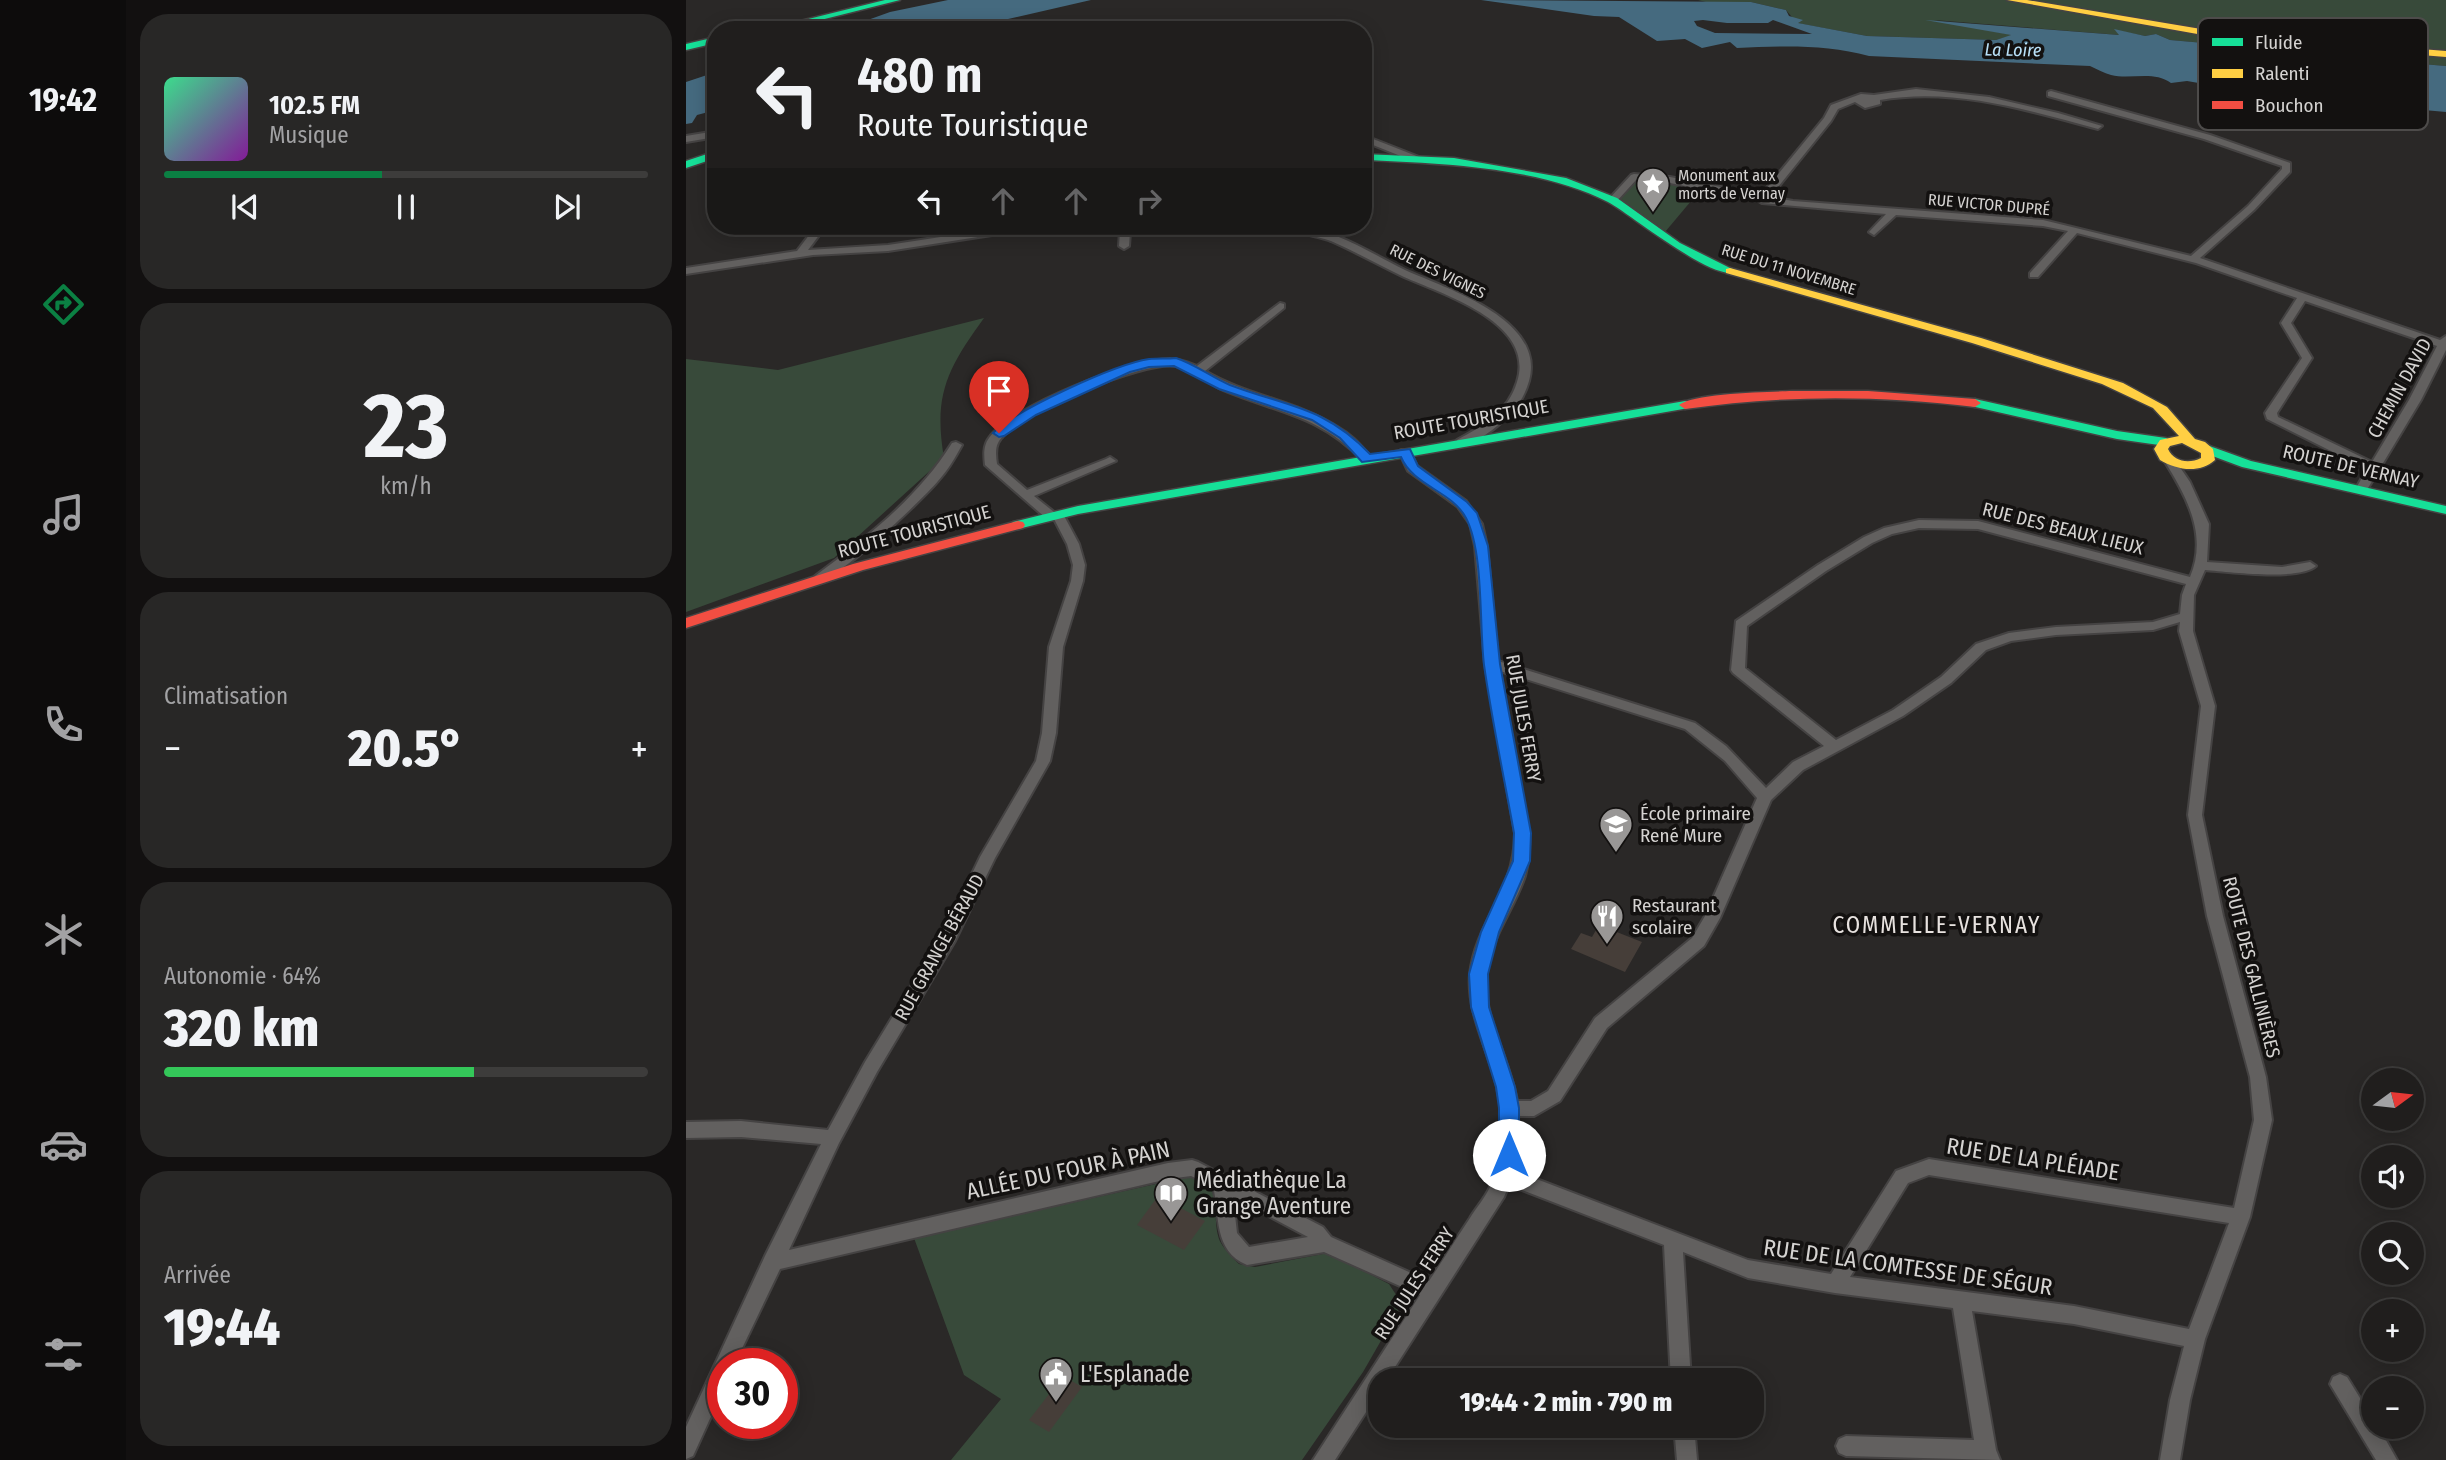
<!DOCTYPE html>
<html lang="fr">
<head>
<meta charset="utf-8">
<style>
  :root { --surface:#201e1d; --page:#282726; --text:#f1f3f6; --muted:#a2a2a4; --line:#3d3c3b; --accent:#0b8043 }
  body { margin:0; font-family:"Fira Sans Condensed",sans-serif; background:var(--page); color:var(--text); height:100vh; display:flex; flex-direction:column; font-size:26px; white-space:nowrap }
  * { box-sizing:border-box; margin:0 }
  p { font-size:23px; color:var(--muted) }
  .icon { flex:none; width:38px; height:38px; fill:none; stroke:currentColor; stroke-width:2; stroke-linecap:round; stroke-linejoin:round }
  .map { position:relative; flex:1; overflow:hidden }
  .side { display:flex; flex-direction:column; gap:14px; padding:14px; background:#121010; width:560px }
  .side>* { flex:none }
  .hud { position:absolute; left:21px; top:21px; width:665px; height:214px; border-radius:28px; box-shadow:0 4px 18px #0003,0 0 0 2px var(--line); background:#201e1d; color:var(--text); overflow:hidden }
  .needle { width:46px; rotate:75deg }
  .controls { position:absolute; left:1675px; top:1068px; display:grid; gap:14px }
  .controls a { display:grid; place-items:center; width:63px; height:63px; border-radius:50%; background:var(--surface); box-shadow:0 4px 18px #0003,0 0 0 2px var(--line); font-size:35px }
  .speed { position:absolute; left:21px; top:1348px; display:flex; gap:14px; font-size:35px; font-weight:700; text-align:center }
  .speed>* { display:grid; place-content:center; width:91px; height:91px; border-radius:50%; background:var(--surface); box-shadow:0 4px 18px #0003,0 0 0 2px var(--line); line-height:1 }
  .speed .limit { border:10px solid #d22; background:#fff; color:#111 }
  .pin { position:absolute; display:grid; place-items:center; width:60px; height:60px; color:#fff; margin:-72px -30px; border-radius:50% 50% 50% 0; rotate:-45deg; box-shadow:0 0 7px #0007 }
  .pin .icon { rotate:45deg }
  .me { position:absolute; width:77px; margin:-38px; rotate:0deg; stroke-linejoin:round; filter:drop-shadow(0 0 5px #0008) }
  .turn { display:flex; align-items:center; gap:24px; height:147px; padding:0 35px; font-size:32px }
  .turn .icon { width:91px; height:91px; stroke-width:2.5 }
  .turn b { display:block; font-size:49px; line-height:60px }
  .lanes { display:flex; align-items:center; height:66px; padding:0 35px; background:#0003; justify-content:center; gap:35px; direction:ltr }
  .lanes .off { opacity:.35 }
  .big { font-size:52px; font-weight:800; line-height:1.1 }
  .side .tile { flex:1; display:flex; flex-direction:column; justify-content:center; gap:10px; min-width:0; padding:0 24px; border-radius:28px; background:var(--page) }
  .side .dial { align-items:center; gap:0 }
  .dial b { font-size:91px; line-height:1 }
  .song { display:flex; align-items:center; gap:21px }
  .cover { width:84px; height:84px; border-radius:10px; background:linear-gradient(135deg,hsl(150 70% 55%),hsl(290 70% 35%)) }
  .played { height:7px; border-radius:4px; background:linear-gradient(90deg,var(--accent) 45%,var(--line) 45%) }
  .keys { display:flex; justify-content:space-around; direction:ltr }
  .heat { display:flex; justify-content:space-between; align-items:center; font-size:38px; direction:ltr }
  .charge { height:10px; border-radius:5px; background:linear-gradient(90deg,#34c759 64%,var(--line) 0) }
  .trip { position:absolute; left:682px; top:1368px; width:396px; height:70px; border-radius:28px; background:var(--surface); box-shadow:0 4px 18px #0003,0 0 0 2px var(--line); font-weight:800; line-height:70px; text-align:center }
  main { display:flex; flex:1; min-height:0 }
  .tabs { display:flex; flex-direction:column; width:126px; justify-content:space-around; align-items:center; background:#0d0c0c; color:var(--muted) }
  .tabs .icon { width:49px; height:49px }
  .tabs .active { color:var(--accent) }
  .tabs b { font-size:32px; color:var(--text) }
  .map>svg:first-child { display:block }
  .green { fill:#384a3a }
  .water { fill:#456a7f; fill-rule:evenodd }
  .building { fill:#463e39 }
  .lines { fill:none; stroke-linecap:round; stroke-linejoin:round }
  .street-casing { stroke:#454343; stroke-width:4 }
  .fast-casing { stroke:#454343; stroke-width:3 }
  .slow-casing { stroke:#454343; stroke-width:3 }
  .jam-casing { stroke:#454343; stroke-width:3 }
  .street { fill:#62605f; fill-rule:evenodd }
  .fast { fill:#16e098; fill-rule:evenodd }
  .slow { fill:#ffcf43; fill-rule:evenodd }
  .jam { fill:#f24e42; fill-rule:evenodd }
  .route { fill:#1a73e8; stroke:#114b97; stroke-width:2 }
  .labels { text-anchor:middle; stroke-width:7; stroke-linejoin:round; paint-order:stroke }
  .far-poi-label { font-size:16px; fill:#d5d3d1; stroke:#131110; text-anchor:start }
  .far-street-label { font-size:16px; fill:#d5d3d1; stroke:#131110 }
  .far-water-label { font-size:18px; font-style:italic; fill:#b9e1f8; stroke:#131110 }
  .street-label { font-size:19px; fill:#d5d3d1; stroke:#131110 }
  .poi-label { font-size:19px; fill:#d5d3d1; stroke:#131110; text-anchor:start }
  .quarter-label { font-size:23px; letter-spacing:2px; fill:#e7e2df; stroke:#131110 }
  .near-street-label { font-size:23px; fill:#d5d3d1; stroke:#131110 }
  .near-poi-label { font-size:23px; fill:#d5d3d1; stroke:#131110; text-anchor:start }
  .key { fill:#131110; stroke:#4d4b4a; stroke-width:2 }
  .key-label { font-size:19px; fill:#d5d3d1 }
</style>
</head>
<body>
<main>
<nav class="tabs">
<b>19:42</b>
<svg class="icon active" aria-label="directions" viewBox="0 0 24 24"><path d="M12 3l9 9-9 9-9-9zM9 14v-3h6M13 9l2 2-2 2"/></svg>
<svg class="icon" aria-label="music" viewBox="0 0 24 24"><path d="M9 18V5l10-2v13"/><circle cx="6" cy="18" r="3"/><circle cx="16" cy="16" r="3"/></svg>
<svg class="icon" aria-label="phone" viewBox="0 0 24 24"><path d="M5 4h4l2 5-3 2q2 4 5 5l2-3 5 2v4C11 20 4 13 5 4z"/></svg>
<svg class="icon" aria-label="climate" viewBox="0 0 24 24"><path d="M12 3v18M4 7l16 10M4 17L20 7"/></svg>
<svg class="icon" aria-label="car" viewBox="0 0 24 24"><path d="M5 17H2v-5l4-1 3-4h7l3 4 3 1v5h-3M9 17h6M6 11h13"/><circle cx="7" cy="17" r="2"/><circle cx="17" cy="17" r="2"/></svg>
<svg class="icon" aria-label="filters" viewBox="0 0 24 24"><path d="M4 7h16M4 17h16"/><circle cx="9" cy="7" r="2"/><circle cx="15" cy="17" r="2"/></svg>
</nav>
<section class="side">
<div class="tile">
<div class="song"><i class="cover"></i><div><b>102.5 FM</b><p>Musique</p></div></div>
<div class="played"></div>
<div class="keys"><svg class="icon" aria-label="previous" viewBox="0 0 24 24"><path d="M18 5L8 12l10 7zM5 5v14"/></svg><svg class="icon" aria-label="pause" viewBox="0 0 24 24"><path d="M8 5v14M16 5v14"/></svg><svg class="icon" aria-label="next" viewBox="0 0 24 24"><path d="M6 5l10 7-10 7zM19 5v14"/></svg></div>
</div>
<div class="tile dial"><b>23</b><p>km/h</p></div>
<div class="tile"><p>Climatisation</p>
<div class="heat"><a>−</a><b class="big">20.5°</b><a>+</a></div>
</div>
<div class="tile"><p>Autonomie · 64%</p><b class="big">320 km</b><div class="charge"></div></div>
<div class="tile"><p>Arrivée</p><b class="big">19:44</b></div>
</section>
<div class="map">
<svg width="1760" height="1460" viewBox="0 0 1760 1460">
  <rect width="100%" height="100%" fill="#2a2827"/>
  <g class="green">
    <path d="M1012,0H1760V66L1529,47L1518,43L1484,40L1470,34L1459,36L1429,30L1434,35L1248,20L1327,35L1310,40L1181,36L1111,23L1100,10L1065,2L1024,3Z"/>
    <path d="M951,179L1016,188L979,232L934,199Z"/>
    <path d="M298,318C262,368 247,394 258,458L148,558L0,612V359L92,370Z"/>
    <path d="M501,1177C544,1185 522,1216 535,1243C539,1250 547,1258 553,1264L569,1267L642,1253L703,1284L716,1304L677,1372L616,1460H265L315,1399L278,1375L228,1238Z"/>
  </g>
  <g class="water">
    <path d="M262,0H405L274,30H154L204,12Z"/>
    <path d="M795,0L1065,2L1100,10L1103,16L1117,20L1112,23L1181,36L1310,40L1325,35L1239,20L1433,35L1428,29L1459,36L1470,34L1484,40L1518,43L1529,47L1760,66V112L1693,106L1683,100L1559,91L1501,81L1485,83C1467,70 1445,80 1425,75C1418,73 1411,69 1404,66L1183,56C1140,44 1095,46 1051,48L1044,42L1016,48L999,39L971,41L933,17L908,16ZM1017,20L1041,23H1082L1087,20L1126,34L1029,33L1011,26L1008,21Z"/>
    <path d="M30,72V110L11,115L6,123L0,124V82Z"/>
  </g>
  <g class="building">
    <path d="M913,925L956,942L939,972L885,949L895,933L906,937Z"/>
    <path d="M472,1196L519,1221L498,1250L451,1225Z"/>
    <path d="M377,1376L396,1387L363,1432L343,1420Z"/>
  </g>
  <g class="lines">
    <defs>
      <g id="street">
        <path d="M1230,89L1303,97L1372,113L1416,126L1412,129C1341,110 1268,87 1194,100V104L1179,108L1169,102L1152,109L1145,121L1084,197L1107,201L1357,220L1505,256L1562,206L1596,169V166L1518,139L1362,96V92L1365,91L1524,135L1604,163V172L1568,210L1514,258L1754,340L1760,336V350L1735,400L1679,493L1675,494L1669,490L1681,469L1581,419L1579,413L1616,358L1595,323L1611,298L1510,263L1391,233L1352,277H1344V273L1382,231L1357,226L1210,215L1188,235L1183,232L1200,214L1076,203L1071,200L984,183L950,180L930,202L922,200L945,175L948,174L984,177L1075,195L1138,118L1145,105L1175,94L1188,95ZM1619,301L1751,346L1723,400L1686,462L1592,417L1591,413L1626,358L1605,323Z"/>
        <path d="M30,131V137L0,142V136Z"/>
        <path d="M677,135L733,157L735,159L727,161L677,141Z"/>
        <path d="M130,226H140L122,250L202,245L327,226H349L344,229L202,251L127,255L0,274V268L111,251Z"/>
        <path d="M439,226H450L444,232L443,246L438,249L433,246L434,231Z"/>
        <path d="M600,226C642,224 682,252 719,270C761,289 860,319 843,381C839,395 832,407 821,417C810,428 787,447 771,444V440C797,426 822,412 831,382C850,323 759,295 718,277C693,265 670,252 645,241C631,236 612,234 600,226Z"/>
        <path d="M594,303L598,304V308L519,371C561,396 612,401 653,428C666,435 675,446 685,457V461H677C634,415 592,413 537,390C521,383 507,369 490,366C459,360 325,415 312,443C309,449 310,457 311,464L341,490L420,459L424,457L430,461L348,496L368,512H376L393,544L399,565L397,581L377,647L370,733L364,761L309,858L269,941L191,1072L153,1143L103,1250L482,1163L506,1160L512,1162L637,1227L645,1237L743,1281C757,1260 770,1239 784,1218C790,1208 799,1198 804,1187C820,1153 818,1107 807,1072C797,1040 781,1008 784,974C790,921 829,892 829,833L799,664L789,546L784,524L772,507L722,471L713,452L715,450H723L731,466L780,501L796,524L801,546L812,661L1009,723L1040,746L1080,788L1107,762L1138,746L1047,673L1045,670L1050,621L1132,565L1178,537L1198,528L1233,520L1292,521L1504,577C1522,536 1501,497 1479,462L1485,458L1489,460L1504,482L1523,524L1521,562L1596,567L1624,562L1630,566C1612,581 1544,572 1519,570L1508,595L1507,631L1529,706L1516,815L1537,916L1580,1077L1586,1120L1564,1217L1519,1339L1504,1400L1494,1460H1474L1484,1400L1498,1346L1388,1324L1286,1311L1310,1450L1314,1460L1160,1456L1153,1453L1150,1446L1153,1439L1160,1436L1288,1440L1267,1308L1149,1293L1062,1278L997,1252L1005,1381H985L978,1245L823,1185L818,1197L700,1381H695V1389L649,1460H627L734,1295L638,1252L561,1265C527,1251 534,1215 527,1186L505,1176L482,1179L94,1269L49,1363H37V1390L7,1456L0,1459V1427L79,1256L135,1144L55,1137L0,1138V1122L55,1121L142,1130L179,1062L257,934L294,857L350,761L356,733L363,647L385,581L387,565L381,544L368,519H361L299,465C298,456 297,446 303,438C324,407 447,358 485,359C494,359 503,363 511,366ZM1233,528L1292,529L1500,584L1496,595L1494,614L1467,622L1370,627L1323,633L1290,644L1255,677L1207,710L1150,740L1059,668L1061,626L1140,571L1186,543L1206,534ZM1494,622L1493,631L1515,706L1502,815L1521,916L1564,1077L1568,1120L1548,1208L1243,1159L1210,1171L1145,1274L1062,1260L827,1170L832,1138V1116H848L874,1101L921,1028L1018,946L1034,918L1085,800L1117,770L1217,716L1265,683L1300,650L1325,641L1370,635L1467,630ZM814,671L999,729L1039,761L1071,798L1019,916L1006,938L909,1018L862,1091L845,1101H831C824,1059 797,1019 800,976C803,939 828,910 839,876C843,861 844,848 843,833ZM1243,1175L1543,1223L1503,1329L1388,1306L1164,1277L1222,1183ZM547,1197L622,1237L563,1247L551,1233Z"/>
        <path d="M270,442L276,445C269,458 262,470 252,481C237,499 147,585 129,582L127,579L129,576C180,538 232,498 266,443Z"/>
        <path d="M1654,1374L1661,1377L1687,1419V1426H1692L1711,1460H1690L1644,1384L1647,1377Z"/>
        <path d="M988,1426H1008L1011,1460H991Z"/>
      </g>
      <g id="fast">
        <path d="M199,0H214L95,30H78Z"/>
        <path d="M30,37V43L0,50V44Z"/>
        <path d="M30,151V158L0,168V161Z"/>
        <path d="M677,154L768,158L880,178L931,198L994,243L1050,271C1031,285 943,213 922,202C855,167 753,163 677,160Z"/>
        <path d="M1289,399L1431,431L1480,438L1487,442L1480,446L1431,439L1285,406L1283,403Z"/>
        <path d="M999,401L1003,402V408L392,514L332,529L325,525L327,522L392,506Z"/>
        <path d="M1518,444L1565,461L1760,506V514L1556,467L1513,451V445Z"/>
      </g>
      <g id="slow">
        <path d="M1321,0H1341L1545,34L1760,51V57L1545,40Z"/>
        <path d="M1044,268L1295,338L1437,383L1481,407L1509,439L1519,442L1527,449L1529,460C1513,474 1491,470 1474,460L1468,449L1474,440L1493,436L1467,408L1416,384L1286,343L1040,273V269ZM1496,443L1515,453V458C1503,464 1488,462 1482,449L1484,446Z"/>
      </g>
      <g id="jam">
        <path d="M1106,391H1182L1289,399L1295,403L1289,407C1192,395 1096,395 999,409L993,405C1008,393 1083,392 1106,391Z"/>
        <path d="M332,521L337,522L339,525L337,528L177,570L0,628V618L167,564Z"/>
      </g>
    </defs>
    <use href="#street" class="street-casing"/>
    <use href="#fast" class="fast-casing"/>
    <use href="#slow" class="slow-casing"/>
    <use href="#jam" class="jam-casing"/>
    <use href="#street" class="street"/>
    <use href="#fast" class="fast"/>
    <use href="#slow" class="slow"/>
    <use href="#jam" class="jam"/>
  </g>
  <path class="route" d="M490,358C509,364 525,377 544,385C602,407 638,406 684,454L724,449L732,466L781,502L791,513L802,546L814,664L845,833L844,861L813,932L802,974L803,1007L829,1087L833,1108V1155L830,1162L823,1164L816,1162L813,1155V1108L810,1087L785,1007L783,974L795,932L827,861L828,833C818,777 806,721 798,665C793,624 798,553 780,518C766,491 727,486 715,457L676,462L654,438L626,420L533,389L488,366L463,367L444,372L350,415L318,436L313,437L307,433C329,410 430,364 463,359C472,358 481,359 490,358Z"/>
  <defs>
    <symbol id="sight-pin" viewBox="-11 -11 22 30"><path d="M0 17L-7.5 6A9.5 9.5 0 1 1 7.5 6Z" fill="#999796" stroke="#131110"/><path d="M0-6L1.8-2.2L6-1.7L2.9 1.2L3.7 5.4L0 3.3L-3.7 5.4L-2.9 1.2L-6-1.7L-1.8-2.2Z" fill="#fff"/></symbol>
    <symbol id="school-pin" viewBox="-11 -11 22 30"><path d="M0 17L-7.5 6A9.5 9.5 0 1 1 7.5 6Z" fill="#999796" stroke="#131110"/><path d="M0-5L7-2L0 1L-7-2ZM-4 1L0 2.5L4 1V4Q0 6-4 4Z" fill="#fff"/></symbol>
    <symbol id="restaurant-pin" viewBox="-11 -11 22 30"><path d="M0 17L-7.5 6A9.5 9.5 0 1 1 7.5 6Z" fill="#999796" stroke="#131110"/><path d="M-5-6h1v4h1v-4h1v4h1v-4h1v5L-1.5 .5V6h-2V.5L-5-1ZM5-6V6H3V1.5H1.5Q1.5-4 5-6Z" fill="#fff"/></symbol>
    <symbol id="library-pin" viewBox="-11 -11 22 30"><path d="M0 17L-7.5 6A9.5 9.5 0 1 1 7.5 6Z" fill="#999796" stroke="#131110"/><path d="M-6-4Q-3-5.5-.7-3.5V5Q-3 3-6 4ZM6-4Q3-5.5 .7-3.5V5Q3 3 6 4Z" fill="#fff"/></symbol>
    <symbol id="civic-pin" viewBox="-11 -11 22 30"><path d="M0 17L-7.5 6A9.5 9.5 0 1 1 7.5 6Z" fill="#999796" stroke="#131110"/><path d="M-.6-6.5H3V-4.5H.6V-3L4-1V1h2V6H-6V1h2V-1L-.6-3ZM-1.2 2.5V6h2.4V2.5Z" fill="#fff"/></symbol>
  </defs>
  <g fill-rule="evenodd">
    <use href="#sight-pin" x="948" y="165" width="38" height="52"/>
    <use href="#school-pin" x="911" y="805" width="38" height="52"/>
    <use href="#restaurant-pin" x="902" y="897" width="38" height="52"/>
    <use href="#library-pin" x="466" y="1174" width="38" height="52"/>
    <use href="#civic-pin" x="351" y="1355" width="38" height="52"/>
  </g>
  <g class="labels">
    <g class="far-poi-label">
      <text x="992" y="181">Monument aux<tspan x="992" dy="18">morts de Vernay</tspan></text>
    </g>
    <g class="far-street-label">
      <text transform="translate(1303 204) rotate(5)" y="6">RUE VICTOR DUPRÉ</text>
      <text transform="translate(1103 269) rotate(17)" y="6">RUE DU 11 NOVEMBRE</text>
      <text transform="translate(752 271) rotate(26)" y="6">RUE DES VIGNES</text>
    </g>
    <g class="far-water-label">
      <text transform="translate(1327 50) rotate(1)" y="6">La Loire</text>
    </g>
    <g class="street-label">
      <text transform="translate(1713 388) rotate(-61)" y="7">CHEMIN DAVID</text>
      <text transform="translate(785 419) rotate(-10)" y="7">ROUTE TOURISTIQUE</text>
      <text transform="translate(1665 466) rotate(13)" y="7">ROUTE DE VERNAY</text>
      <text transform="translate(1377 528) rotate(14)" y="7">RUE DES BEAUX LIEUX</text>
      <text transform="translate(228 531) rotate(-15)" y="7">ROUTE TOURISTIQUE</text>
      <text transform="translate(838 718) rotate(80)" y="7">RUE JULES FERRY</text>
      <text transform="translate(253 947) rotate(-61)" y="7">RUE GRANGE BÉRAUD</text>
      <text transform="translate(1566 967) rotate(76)" y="7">ROUTE DES GALLINIÈRES</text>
      <text transform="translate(728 1283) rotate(-57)" y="7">RUE JULES FERRY</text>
    </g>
    <g class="poi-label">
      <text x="954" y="820">École primaire<tspan x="954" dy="22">René Mure</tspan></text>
      <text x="946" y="912">Restaurant<tspan x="946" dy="22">scolaire</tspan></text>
    </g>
    <g class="quarter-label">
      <text x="1251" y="933">COMMELLE-VERNAY</text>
    </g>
    <g class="near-street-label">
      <text transform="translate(1347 1159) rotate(9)" y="8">RUE DE LA PLÉIADE</text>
      <text transform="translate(382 1170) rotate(-12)" y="8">ALLÉE DU FOUR À PAIN</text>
      <text transform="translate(1222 1267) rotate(8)" y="8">RUE DE LA COMTESSE DE SÉGUR</text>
    </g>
    <g class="near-poi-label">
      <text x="510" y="1188">Médiathèque La<tspan x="510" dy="26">Grange Aventure</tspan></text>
      <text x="394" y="1382">L'Esplanade</text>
    </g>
  </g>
  <rect x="1512" y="18" width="230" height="112" rx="10" class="key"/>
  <rect x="1526" y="38" width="31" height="8" fill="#16e098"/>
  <rect x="1526" y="69" width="31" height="9" fill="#ffcf43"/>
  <rect x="1526" y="101" width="31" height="8" fill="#f24e42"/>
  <g class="key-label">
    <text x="1569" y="49">Fluide</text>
    <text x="1569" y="80">Ralenti</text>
    <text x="1569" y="112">Bouchon</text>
  </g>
</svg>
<div class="controls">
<a><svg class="needle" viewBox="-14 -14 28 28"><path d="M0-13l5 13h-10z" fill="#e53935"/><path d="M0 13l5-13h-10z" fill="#a2a2a4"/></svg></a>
<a><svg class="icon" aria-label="sound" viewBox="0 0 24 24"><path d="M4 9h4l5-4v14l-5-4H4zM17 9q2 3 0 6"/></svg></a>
<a><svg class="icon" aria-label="search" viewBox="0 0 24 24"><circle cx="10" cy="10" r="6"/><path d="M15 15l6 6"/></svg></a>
<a>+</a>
<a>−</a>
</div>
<div class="speed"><div class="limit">30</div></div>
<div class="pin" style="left:313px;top:433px;background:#d93025"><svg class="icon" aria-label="arrive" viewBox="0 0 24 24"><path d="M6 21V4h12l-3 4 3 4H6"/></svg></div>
<svg class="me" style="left:823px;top:1155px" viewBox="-20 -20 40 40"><circle r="19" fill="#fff"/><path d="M0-13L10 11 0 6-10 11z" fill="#1a73e8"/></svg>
<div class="trip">19:44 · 2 min · 790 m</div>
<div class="hud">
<div class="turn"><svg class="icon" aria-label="left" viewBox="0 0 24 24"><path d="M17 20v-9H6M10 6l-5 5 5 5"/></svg><div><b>480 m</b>Route Touristique</div></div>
<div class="lanes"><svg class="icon" aria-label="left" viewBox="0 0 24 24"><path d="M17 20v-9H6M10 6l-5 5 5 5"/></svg><svg class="icon off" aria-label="ahead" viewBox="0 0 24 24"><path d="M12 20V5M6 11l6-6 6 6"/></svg><svg class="icon off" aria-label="ahead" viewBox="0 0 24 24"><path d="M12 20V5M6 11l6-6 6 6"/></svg><svg class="icon off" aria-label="right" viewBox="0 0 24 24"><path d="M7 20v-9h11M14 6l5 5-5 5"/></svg></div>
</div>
</div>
</main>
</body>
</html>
